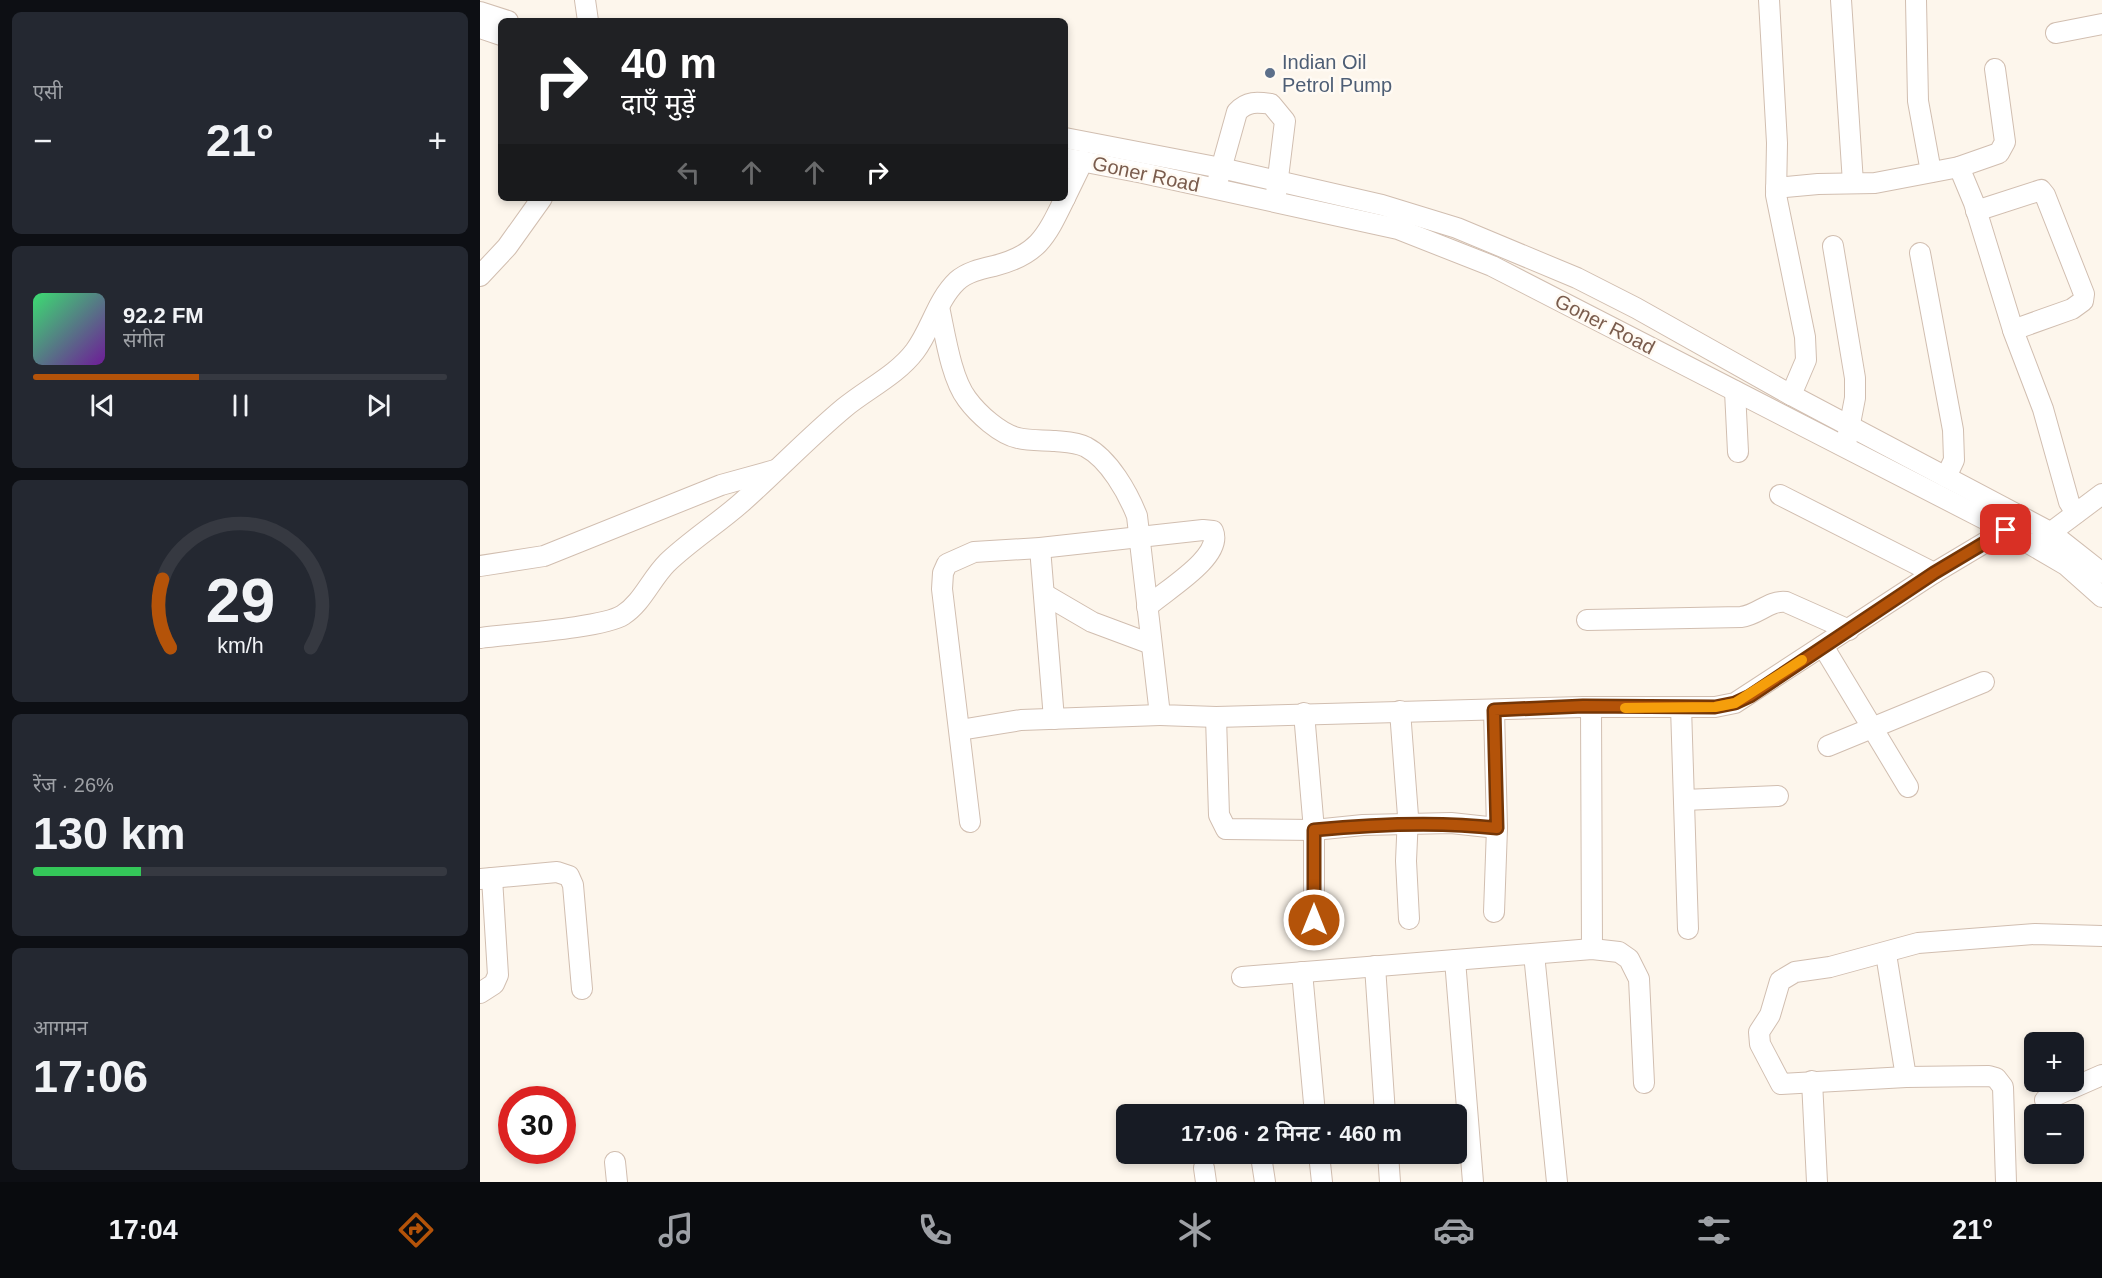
<!DOCTYPE html>
<html lang="hi">
<head>
<meta charset="utf-8">
<style>
  :root { --surface:#171b24; --page:#242831; --text:#f1f3f6; --muted:#9ea1a6; --line:#363941; --accent:#b45309 }
  body { margin:0; font-family:Helvetica,"Noto Sans Devanagari",sans-serif; background:var(--page); color:var(--text); height:100vh; display:flex; flex-direction:column; font-size:22px; white-space:nowrap }
  * { box-sizing:border-box; margin:0 }
  p { font-size:20px; color:var(--muted) }
  .icon { flex:none; width:33px; height:33px; fill:none; stroke:currentColor; stroke-width:2; stroke-linecap:round; stroke-linejoin:round }
  .map { position:relative; flex:1; overflow:hidden }
  .panel { display:flex; flex-direction:column; gap:12px; padding:12px; background:#0d0f14; width:480px }
  .panel>* { flex:none }
  .top-card { position:absolute; left:18px; top:18px; width:570px; height:183px; border-radius:9px; box-shadow:0 3px 9px #0003; background:#202124; color:#fff; overflow:hidden }
  .controls { position:absolute; left:1544px; top:1032px; display:grid; gap:12px }
  .controls a { display:grid; place-items:center; width:60px; height:60px; border-radius:9px; background:var(--surface); box-shadow:0 3px 9px #0003; font-size:30px }
  .speed { position:absolute; left:18px; top:1086px; display:flex; gap:12px; font-size:30px; font-weight:700; text-align:center }
  .speed>* { display:grid; place-content:center; width:78px; height:78px; border-radius:50%; background:var(--surface); box-shadow:0 3px 9px #0003; line-height:1 }
  .speed .limit { border:9px solid #d22; background:#fff; color:#111 }
  .pin { position:absolute; display:grid; place-items:center; width:51px; height:51px; color:#fff; margin:-26px; border-radius:12px; box-shadow:0 3px 9px #0006 }
  .me { position:absolute; width:66px; margin:-33px; rotate:0deg; stroke-linejoin:round; filter:drop-shadow(0 0 4px #0008) }
  .turn { display:flex; align-items:center; gap:21px; height:126px; padding:0 24px; font-size:27px }
  .turn .icon { width:78px; height:78px; stroke-width:2.5 }
  .turn b { display:block; font-size:42px; line-height:51px }
  .lanes { display:flex; align-items:center; height:57px; padding:0 24px; background:#0003; justify-content:center; gap:30px; direction:ltr }
  .lanes .off { opacity:.35 }
  .big { font-size:45px; font-weight:600; line-height:1.1 }
  .panel .card { flex:1; display:flex; flex-direction:column; justify-content:center; gap:9px; min-width:0; padding:0 21px; border-radius:9px; background:var(--page) }
  .panel .dial { align-items:center; gap:0 }
  .dial svg { height:156px; overflow:visible; fill:none; stroke:var(--line); stroke-width:7; stroke-linecap:round; text-anchor:middle }
  .dial text { fill:var(--text); stroke:none }
  .song { display:flex; align-items:center; gap:18px }
  .cover { width:72px; height:72px; border-radius:9px; background:linear-gradient(135deg,hsl(140 70% 55%),hsl(280 70% 35%)) }
  .played { height:6px; border-radius:3px; background:linear-gradient(90deg,var(--accent) 40%,var(--line) 40%) }
  .keys { display:flex; justify-content:space-around; direction:ltr }
  .heat { display:flex; justify-content:space-between; align-items:center; font-size:33px; direction:ltr }
  .charge { height:9px; border-radius:4px; background:linear-gradient(90deg,#34c759 26%,var(--line) 0) }
  .trip { position:absolute; left:636px; top:1104px; width:351px; height:60px; border-radius:9px; background:var(--surface); box-shadow:0 3px 9px #0003; font-weight:600; line-height:60px; text-align:center }
  .menu { display:flex; height:96px; justify-content:space-around; align-items:center; background:#090b0e; color:var(--muted) }
  .menu .icon { width:42px; height:42px }
  .menu .on { color:var(--accent) }
  .menu b { font-size:27px; color:var(--text) }
  main { display:flex; flex:1; min-height:0 }
  .map>svg:first-child { display:block }
  .lines { fill:none; stroke-linecap:round; stroke-linejoin:round }
  .minor-casing { stroke:#d1beb0; stroke-width:22 }
  .minor { stroke:#fff; stroke-width:20 }
  .route-casing { stroke:#753606; stroke-width:15 }
  .route { stroke:#b45309; stroke-width:10 }
  .slow { stroke:#f59e0b; stroke-width:10 }
  .service-dot { fill:#5c6f8a; stroke:#fffaf3; stroke-width:2 }
  .labels { text-anchor:middle; stroke-width:5; stroke-linejoin:round; paint-order:stroke }
  .service-label { font-size:20px; fill:#4e5e75; stroke:#fffaf3; text-anchor:start }
  .street-label { font-size:20px; fill:#7a5c4d; stroke:#fffaf3 }
</style>
</head>
<body>
<main>
<section class="panel">
<div class="card"><p>एसी</p>
<div class="heat"><a>−</a><b class="big">21°</b><a>+</a></div>
</div>
<div class="card">
<div class="song"><i class="cover"></i><div><b>92.2 FM</b><p>संगीत</p></div></div>
<div class="played"></div>
<div class="keys"><svg class="icon" aria-label="previous" viewBox="0 0 24 24"><path d="M18 5L8 12l10 7zM5 5v14"/></svg><svg class="icon" aria-label="pause" viewBox="0 0 24 24"><path d="M8 5v14M16 5v14"/></svg><svg class="icon" aria-label="next" viewBox="0 0 24 24"><path d="M6 5l10 7-10 7zM19 5v14"/></svg></div>
</div>
<div class="card dial"><svg viewBox="0 0 100 80">
<path d="M14 69A42 42 0 1 1 86 69"/>
<path d="M14 69A42 42 0 0 1 10 34" stroke="#b45309"/>
<text x="50" y="56" font-size="32" font-weight="700">29</text>
<text x="50" y="72" font-size="11">km/h</text>
</svg></div>
<div class="card"><p>रेंज · 26%</p><b class="big">130 km</b><div class="charge"></div></div>
<div class="card"><p>आगमन</p><b class="big">17:06</b></div>
</section>
<div class="map">
<svg width="1622" height="1182" viewBox="0 0 1622 1182">
  <rect width="100%" height="100%" fill="#fdf6ec"/>
  <g class="lines">
    <defs>
      <g id="minor">
        <path d="M105,0L108,21"/>
        <path d="M1289,0L1297,143L1296,195L1325,337L1326,360L1311,395"/>
        <path d="M1361,0L1373,183"/>
        <path d="M1436,0L1438,101L1451,172"/>
        <path d="M0,12L28,21"/>
        <path d="M0,28L21,35"/>
        <path d="M1576,33L1622,24"/>
        <path d="M585,138L741,168L902,205L977,228L1097,278L1156,308L1311,395L1570,532L1622,573"/>
        <path d="M585,158L663,173L918,229L1012,266L1526,530L1586,565L1622,597"/>
        <path d="M1479,167L1494,203L1534,333L1563,409L1589,502L1596,513"/>
        <path d="M738,180L757,112C767,101 777,102 791,104L805,121L796,194"/>
        <path d="M1296,188L1338,184L1395,183L1479,167L1519,153L1525,142L1515,69"/>
        <path d="M585,198L603,161"/>
        <path d="M1496,211L1561,190L1565,195L1604,294L1603,301L1592,309L1533,330"/>
        <path d="M1353,246L1375,378V398L1367,439"/>
        <path d="M1440,253L1473,430L1474,460L1466,477"/>
        <path d="M0,276L27,247L62,198"/>
        <path d="M459,307C465,334 471,378 487,399C498,414 520,434 538,438C549,441 563,440 575,441C585,442 597,442 606,447C629,459 648,493 657,516L680,715L736,717L1103,707H1235L1255,703L1454,573L1526,530L1536,514"/>
        <path d="M1255,391L1258,452"/>
        <path d="M1300,495L1454,573"/>
        <path d="M1562,539L1622,494"/>
        <path d="M560,548L574,719"/>
        <path d="M0,566L64,556L241,485L295,470"/>
        <path d="M564,594L612,622L671,644"/>
        <path d="M1107,620L1261,617C1278,615 1289,600 1306,602L1369,630"/>
        <path d="M0,638C29,634 123,628 143,615C162,603 171,579 187,563C210,541 237,524 261,503C296,472 328,438 364,408C387,389 417,375 435,351C451,330 457,300 477,281C487,272 501,269 514,266C558,255 566,237 585,198"/>
        <path d="M1343,646L1428,787"/>
        <path d="M1111,707L1112,949"/>
        <path d="M1201,707L1208,929"/>
        <path d="M1014,710L1017,828L1014,912"/>
        <path d="M920,711L928,816L926,861L929,919"/>
        <path d="M824,713L834,830V919"/>
        <path d="M736,717L739,815L746,829L834,830L883,825L971,823L1017,828"/>
        <path d="M480,730L541,720L680,715"/>
        <path d="M1348,746L1504,682"/>
        <path d="M1204,800L1298,796"/>
        <path d="M490,822L462,589L463,573L467,564L494,552L560,548L723,530L733,531C744,557 684,591 667,607"/>
        <path d="M0,879L77,872L89,876L93,885L102,989"/>
        <path d="M1054,954L1077,1182"/>
        <path d="M1406,954L1426,1077"/>
        <path d="M975,960L993,1182"/>
        <path d="M895,966L905,1114"/>
        <path d="M822,972L835,1114"/>
        <path d="M762,977L1112,949L1139,952L1149,959L1159,979L1164,1083"/>
        <path d="M0,993L14,984L18,975L12,878"/>
        <path d="M1332,1081L1337,1182"/>
        <path d="M1565,1100L1622,1075"/>
        <path d="M839,1154L842,1182"/>
        <path d="M908,1154L910,1182"/>
        <path d="M781,1156L785,1182"/>
        <path d="M135,1162L137,1182"/>
        <path d="M724,1168L726,1182"/>
        <path d="M1526,1182L1523,1087L1516,1078L1509,1076L1426,1077L1301,1084L1280,1044L1279,1032L1290,1015L1300,981L1315,972L1350,967L1438,943L1555,934L1622,936"/>
      </g>
    </defs>
    <use href="#minor" class="minor-casing"/>
    <use href="#minor" class="minor"/>
  </g>
  <g class="lines">
    <defs>
      <path id="route" d="M834,920V830C895,824 956,821 1017,828L1014,710L1103,706L1235,707L1255,703L1270,696L1454,573L1526,530"/>
    </defs>
    <use href="#route" class="route-casing"/>
    <use href="#route" class="route"/>
    <path class="slow" d="M1145,708L1235,707L1255,703L1322,660"/>
  </g>
  <circle class="service-dot" cx="790" cy="73" r="6"/>
  <g class="labels">
    <g class="service-label">
      <text x="802" y="69">Indian Oil<tspan x="802" dy="23">Petrol Pump</tspan></text>
    </g>
    <g class="street-label">
      <text transform="translate(666 174) rotate(12)" y="7">Goner Road</text>
      <text transform="translate(1125 324) rotate(27)" y="7">Goner Road</text>
    </g>
  </g>
</svg>
<div class="controls">
<a>+</a>
<a>−</a>
</div>
<div class="speed"><div class="limit">30</div></div>
<div class="pin" style="left:1526px;top:530px;background:#d93025"><svg class="icon" aria-label="arrive" viewBox="0 0 24 24"><path d="M6 21V4h12l-3 4 3 4H6"/></svg></div>
<svg class="me" style="left:834px;top:920px" viewBox="-20 -20 40 40"><circle r="17" fill="#b45309" stroke="#fff" stroke-width="3"/><path d="M0-11L8 9 0 5-8 9z" fill="#fff"/></svg>
<div class="trip">17:06 · 2 मिनट · 460 m</div>
<div class="top-card">
<div class="turn"><svg class="icon" aria-label="right" viewBox="0 0 24 24"><path d="M7 20v-9h11M14 6l5 5-5 5"/></svg><div><b>40 m</b>दाएँ मुड़ें</div></div>
<div class="lanes"><svg class="icon off" aria-label="left" viewBox="0 0 24 24"><path d="M17 20v-9H6M10 6l-5 5 5 5"/></svg><svg class="icon off" aria-label="ahead" viewBox="0 0 24 24"><path d="M12 20V5M6 11l6-6 6 6"/></svg><svg class="icon off" aria-label="ahead" viewBox="0 0 24 24"><path d="M12 20V5M6 11l6-6 6 6"/></svg><svg class="icon" aria-label="right" viewBox="0 0 24 24"><path d="M7 20v-9h11M14 6l5 5-5 5"/></svg></div>
</div>
</div>
</main>
<nav class="menu">
<b>17:04</b>
<svg class="icon on" aria-label="directions" viewBox="0 0 24 24"><path d="M12 3l9 9-9 9-9-9zM9 14v-3h6M13 9l2 2-2 2"/></svg>
<svg class="icon" aria-label="music" viewBox="0 0 24 24"><path d="M9 18V5l10-2v13"/><circle cx="6" cy="18" r="3"/><circle cx="16" cy="16" r="3"/></svg>
<svg class="icon" aria-label="phone" viewBox="0 0 24 24"><path d="M5 4h4l2 5-3 2q2 4 5 5l2-3 5 2v4C11 20 4 13 5 4z"/></svg>
<svg class="icon" aria-label="climate" viewBox="0 0 24 24"><path d="M12 3v18M4 7l16 10M4 17L20 7"/></svg>
<svg class="icon" aria-label="car" viewBox="0 0 24 24"><path d="M5 17H2v-5l4-1 3-4h7l3 4 3 1v5h-3M9 17h6M6 11h13"/><circle cx="7" cy="17" r="2"/><circle cx="17" cy="17" r="2"/></svg>
<svg class="icon" aria-label="filters" viewBox="0 0 24 24"><path d="M4 7h16M4 17h16"/><circle cx="9" cy="7" r="2"/><circle cx="15" cy="17" r="2"/></svg>
<b>21°</b>
</nav>
</body>
</html>
